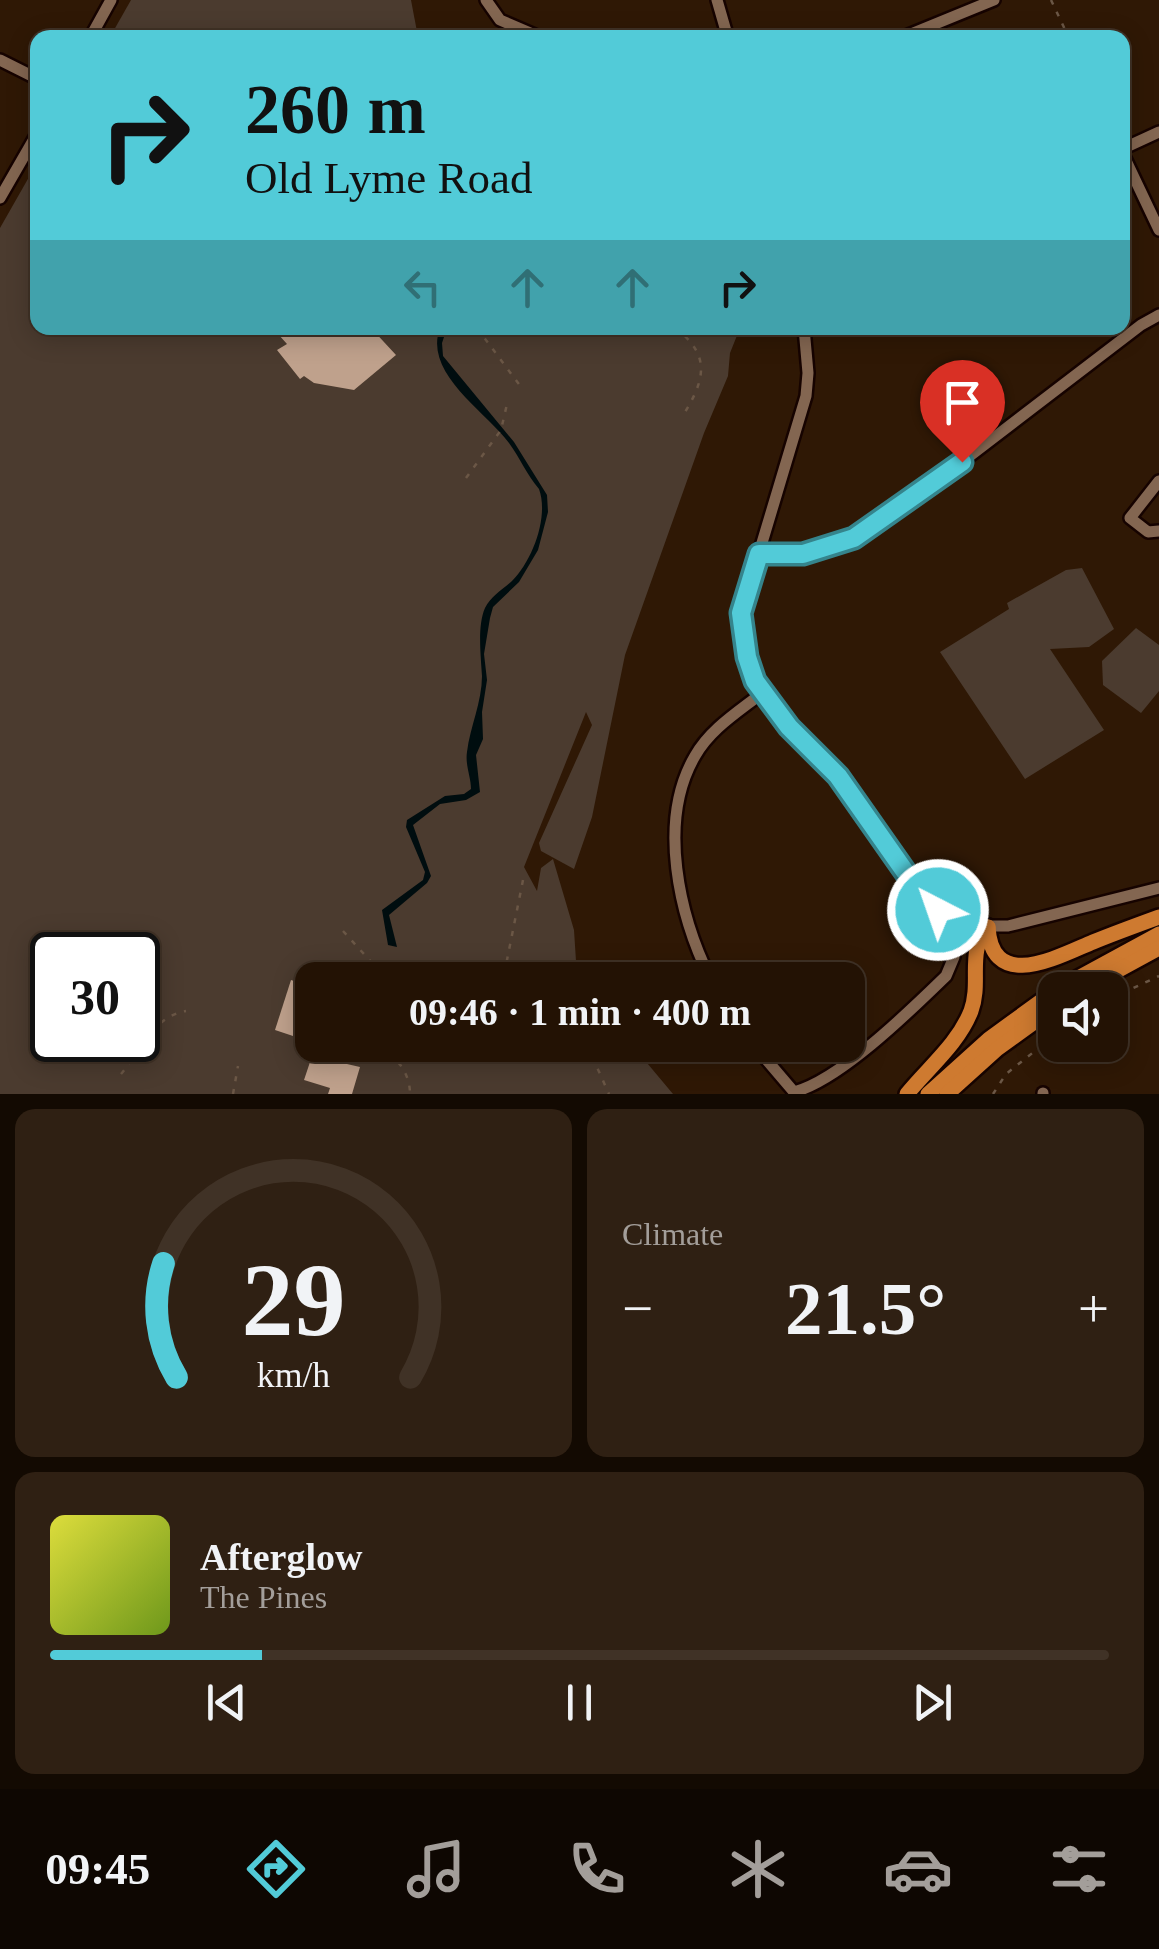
<!DOCTYPE html>
<html lang="en">
<head>
<meta charset="utf-8">
<style>
  :root { --surface:#231204; --page:#2f2013; --text:#f1f3f6; --muted:#a39e9a; --line:#403226; --accent:#52cbd8 }
  body { margin:0; font-family:"Times New Roman",serif; background:var(--page); color:var(--text); height:100vh; display:flex; flex-direction:column; font-size:38px; white-space:nowrap }
  * { box-sizing:border-box; margin:0 }
  p { font-size:32px; color:var(--muted) }
  .icon { flex:none; width:55px; height:55px; fill:none; stroke:currentColor; stroke-width:2; stroke-linecap:round; stroke-linejoin:round }
  .map { position:relative; height:1094px; overflow:hidden }
  .panel { display:flex; flex-direction:column; gap:15px; padding:15px; background:#130a02; flex:1 }
  .panel>* { flex:none }
  .guide { position:absolute; left:30px; top:30px; width:1100px; height:305px; border-radius:20px; box-shadow:0 5px 25px #0003,0 0 0 2px var(--line); background:#52cbd8; color:#111; overflow:hidden }
  .controls { position:absolute; left:1038px; top:972px; display:grid; gap:20px }
  .controls a { display:grid; place-items:center; width:90px; height:90px; border-radius:20px; background:var(--surface); box-shadow:0 5px 25px #0003,0 0 0 2px var(--line); font-size:50px }
  .speed { position:absolute; left:30px; top:932px; display:flex; gap:20px; font-size:50px; font-weight:700; text-align:center }
  .speed>* { display:grid; place-content:center; width:130px; height:130px; border-radius:50%; background:var(--surface); box-shadow:0 5px 25px #0003,0 0 0 2px var(--line); line-height:1 }
  .speed .limit { border:5px solid #111; border-radius:15px; background:#fff; color:#111 }
  .pin { position:absolute; display:grid; place-items:center; width:85px; height:85px; color:#fff; margin:-102px -42px; border-radius:50% 50% 50% 0; rotate:-45deg; box-shadow:0 0 10px #0007 }
  .pin .icon { rotate:45deg }
  .me { position:absolute; width:110px; margin:-55px; rotate:319deg; stroke-linejoin:round; filter:drop-shadow(0 0 8px #0008) }
  .turn { display:flex; align-items:center; gap:35px; height:210px; padding:0 50px; font-size:45px }
  .turn .icon { width:130px; height:130px; stroke-width:2.5 }
  .turn b { display:block; font-size:70px; line-height:85px }
  .lanes { display:flex; align-items:center; height:95px; padding:0 50px; background:#0003; justify-content:center; gap:50px; direction:ltr }
  .lanes .off { opacity:.35 }
  .big { font-size:75px; font-weight:600; line-height:1.1 }
  .panel .widget { flex:1; display:flex; flex-direction:column; justify-content:center; gap:15px; min-width:0; padding:0 35px; border-radius:20px; background:var(--page) }
  .panel .dial { align-items:center; gap:0 }
  .dial svg { height:260px; overflow:visible; fill:none; stroke:var(--line); stroke-width:7; stroke-linecap:round; text-anchor:middle }
  .dial text { fill:var(--text); stroke:none }
  .song { display:flex; align-items:center; gap:30px }
  .cover { width:120px; height:120px; border-radius:15px; background:linear-gradient(135deg,hsl(60 70% 55%),hsl(80 70% 35%)) }
  .played { height:10px; border-radius:5px; background:linear-gradient(90deg,var(--accent) 20%,var(--line) 20%) }
  .keys { display:flex; justify-content:space-around; direction:ltr }
  .heat { display:flex; justify-content:space-between; align-items:center; font-size:55px; direction:ltr }
  .panel .tiles { flex:1; display:grid; gap:15px; grid-template-columns:1fr 1fr }
  .widget:last-child { grid-column:span 2 }
  .trip { position:absolute; left:295px; top:962px; width:570px; height:100px; border-radius:20px; background:var(--surface); box-shadow:0 5px 25px #0003,0 0 0 2px var(--line); font-weight:600; line-height:100px; text-align:center }
  .tab-bar { display:flex; height:160px; justify-content:space-around; align-items:center; background:#0e0702; color:var(--muted) }
  .tab-bar .icon { width:70px; height:70px }
  .tab-bar .on { color:var(--accent) }
  .tab-bar b { font-size:45px; color:var(--text) }
  .map>svg:first-child { display:block }
  .green { fill:#4b3b2f; fill-rule:evenodd }
  .water { fill:#000d0f }
  .building { fill:#bfa18c }
  .lines { fill:none; stroke-linecap:round; stroke-linejoin:round }
  .minor-casing { stroke:#160300; stroke-width:16 }
  .highway-casing { stroke:#160300; stroke-width:20 }
  .path { stroke:#6b5746; stroke-width:2.5; stroke-dasharray:5 8; stroke-linecap:butt }
  .minor { stroke:#836651; stroke-width:11 }
  .highway { stroke:#ce7a30; stroke-width:15 }
  .route-casing { stroke:#35848c; stroke-width:25 }
  .route { stroke:#52cbd8; stroke-width:18 }
</style>
</head>
<body>
<div class="map">
<svg width="1159" height="1094" viewBox="0 0 1159 1094">
  <rect width="100%" height="100%" fill="#2f1805"/>
  <g class="green">
    <path d="M131,0H411L418,37H110Z"/>
    <path d="M37,163L38,328H740L730,353L728,376L704,433L625,655L592,817L574,869L541,851L539,843L592,725L586,712L524,867L537,891L541,868L553,859L574,930L576,961L587,980H312V1045H632L673,1094H0V228ZM52,955H138V1040H52Z"/>
    <path d="M1082,568L1114,629L1089,647L1050,649L1104,730L1025,779L940,652L1009,609L1007,603L1066,570Z"/>
    <path d="M1136,628L1159,645V691L1141,713L1103,685L1102,661Z"/>
  </g>
  <path class="water" d="M440,328H447L442,343L443,356L514,442L547,495L548,512L538,550L519,582L493,607L490,618L484,654L487,680L482,712L483,739L476,755L480,792L466,800L440,804L413,825L431,876L427,883L389,915L397,947L388,945L382,910L423,880L425,872L406,827L407,820L445,796L464,794L471,789C471,777 465,765 467,752C470,727 482,702 482,676C481,657 477,626 485,608C491,596 502,590 512,581C533,560 549,516 539,489C527,475 520,458 509,443C485,411 423,373 440,328Z"/>
  <g class="building">
    <path d="M286,328H371L396,355L354,390L314,383L304,376L300,379L277,350L287,344L278,334Z"/>
    <path d="M291,980L312,987L296,1037L275,1030Z"/>
    <path d="M312,1056L360,1067L352,1094H328L330,1088L304,1080Z"/>
  </g>
  <g class="lines">
    <defs>
      <g id="minor">
        <path d="M486,0L500,20L542,38"/>
        <path d="M717,0L728,38"/>
        <path d="M90,38L111,0"/>
        <path d="M901,38L994,0"/>
        <path d="M0,60L38,79"/>
        <path d="M1122,149L1159,132"/>
        <path d="M1122,152L1159,230"/>
        <path d="M0,198L38,132"/>
        <path d="M804,328L808,373L806,396L741,613L747,657L762,693L789,727L838,776L913,883L947,917L981,926H1008L1159,888"/>
        <path d="M1159,481L1130,518L1148,532L1159,531"/>
        <path d="M759,554L803,555L854,538L932,485L1141,325L1159,315"/>
        <path d="M711,980C679,916 657,821 695,756C710,729 738,712 762,693"/>
        <path d="M754,1045L794,1092C840,1080 911,1010 946,976L954,957L947,917"/>
        <path d="M1043,1093V1094"/>
      </g>
      <g id="highway">
        <path d="M988,927C992,993 1057,957 1093,942C1115,933 1137,925 1159,917"/>
        <path d="M1056,990L1159,934"/>
        <path d="M1082,990L1159,948"/>
        <path d="M907,1094C929,1067 958,1044 971,1011C982,981 966,952 988,927"/>
        <path d="M928,1094L989,1039L1055,991"/>
        <path d="M947,1094L997,1049L1055,1007"/>
      </g>
    </defs>
    <use href="#minor" class="minor-casing"/>
    <use href="#highway" class="highway-casing"/>
    <g class="path">
      <path d="M1051,0L1069,38"/>
      <path d="M477,328L521,387"/>
      <path d="M675,328C713,356 704,382 682,417"/>
      <path d="M466,478L501,430L507,404"/>
      <path d="M523,880L507,960L509,965L537,980"/>
      <path d="M343,931L373,964L377,980"/>
      <path d="M1110,999L1159,976"/>
      <path d="M379,1045C396,1057 410,1072 410,1094"/>
      <path d="M587,1045L609,1094"/>
      <path d="M121,1074C141,1050 154,1016 186,1011"/>
      <path d="M233,1094L238,1066"/>
      <path d="M993,1094L1006,1074L1055,1035"/>
    </g>
    <use href="#minor" class="minor"/>
    <use href="#highway" class="highway"/>
  </g>
  <g class="lines">
    <defs>
      <path id="route" d="M938,910L913,883L838,776L789,727L755,681L747,657L741,613L759,554H803L854,538L962,462"/>
    </defs>
    <use href="#route" class="route-casing"/>
    <use href="#route" class="route"/>
  </g>
</svg>
<div class="controls">
<a><svg class="icon" aria-label="sound" viewBox="0 0 24 24"><path d="M4 9h4l5-4v14l-5-4H4zM17 9q2 3 0 6"/></svg></a>
</div>
<div class="speed"><div class="limit">30</div></div>
<div class="pin" style="left:962px;top:462px;background:#d93025"><svg class="icon" aria-label="arrive" viewBox="0 0 24 24"><path d="M6 21V4h12l-3 4 3 4H6"/></svg></div>
<svg class="me" style="left:938px;top:910px" viewBox="-20 -20 40 40"><circle r="17" fill="#52cbd8" stroke="#fff" stroke-width="3"/><path d="M0-11L8 9 0 5-8 9z" fill="#fff"/></svg>
<div class="trip">09:46 · 1 min · 400 m</div>
<div class="guide">
<div class="turn"><svg class="icon" aria-label="right" viewBox="0 0 24 24"><path d="M7 20v-9h11M14 6l5 5-5 5"/></svg><div><b>260 m</b>Old Lyme Road</div></div>
<div class="lanes"><svg class="icon off" aria-label="left" viewBox="0 0 24 24"><path d="M17 20v-9H6M10 6l-5 5 5 5"/></svg><svg class="icon off" aria-label="ahead" viewBox="0 0 24 24"><path d="M12 20V5M6 11l6-6 6 6"/></svg><svg class="icon off" aria-label="ahead" viewBox="0 0 24 24"><path d="M12 20V5M6 11l6-6 6 6"/></svg><svg class="icon" aria-label="right" viewBox="0 0 24 24"><path d="M7 20v-9h11M14 6l5 5-5 5"/></svg></div>
</div>
</div>
<section class="panel">
<div class="tiles">
<div class="widget dial"><svg viewBox="0 0 100 80">
<path d="M14 69A42 42 0 1 1 86 69"/>
<path d="M14 69A42 42 0 0 1 10 34" stroke="#52cbd8"/>
<text x="50" y="56" font-size="32" font-weight="700">29</text>
<text x="50" y="72" font-size="11">km/h</text>
</svg></div>
<div class="widget"><p>Climate</p>
<div class="heat"><a>−</a><b class="big">21.5°</b><a>+</a></div>
</div>
<div class="widget">
<div class="song"><i class="cover"></i><div><b>Afterglow</b><p>The Pines</p></div></div>
<div class="played"></div>
<div class="keys"><svg class="icon" aria-label="previous" viewBox="0 0 24 24"><path d="M18 5L8 12l10 7zM5 5v14"/></svg><svg class="icon" aria-label="pause" viewBox="0 0 24 24"><path d="M8 5v14M16 5v14"/></svg><svg class="icon" aria-label="next" viewBox="0 0 24 24"><path d="M6 5l10 7-10 7zM19 5v14"/></svg></div>
</div>
</div>
</section>
<nav class="tab-bar">
<b>09:45</b>
<svg class="icon on" aria-label="directions" viewBox="0 0 24 24"><path d="M12 3l9 9-9 9-9-9zM9 14v-3h6M13 9l2 2-2 2"/></svg>
<svg class="icon" aria-label="music" viewBox="0 0 24 24"><path d="M9 18V5l10-2v13"/><circle cx="6" cy="18" r="3"/><circle cx="16" cy="16" r="3"/></svg>
<svg class="icon" aria-label="phone" viewBox="0 0 24 24"><path d="M5 4h4l2 5-3 2q2 4 5 5l2-3 5 2v4C11 20 4 13 5 4z"/></svg>
<svg class="icon" aria-label="climate" viewBox="0 0 24 24"><path d="M12 3v18M4 7l16 10M4 17L20 7"/></svg>
<svg class="icon" aria-label="car" viewBox="0 0 24 24"><path d="M5 17H2v-5l4-1 3-4h7l3 4 3 1v5h-3M9 17h6M6 11h13"/><circle cx="7" cy="17" r="2"/><circle cx="17" cy="17" r="2"/></svg>
<svg class="icon" aria-label="filters" viewBox="0 0 24 24"><path d="M4 7h16M4 17h16"/><circle cx="9" cy="7" r="2"/><circle cx="15" cy="17" r="2"/></svg>
</nav>
</body>
</html>
